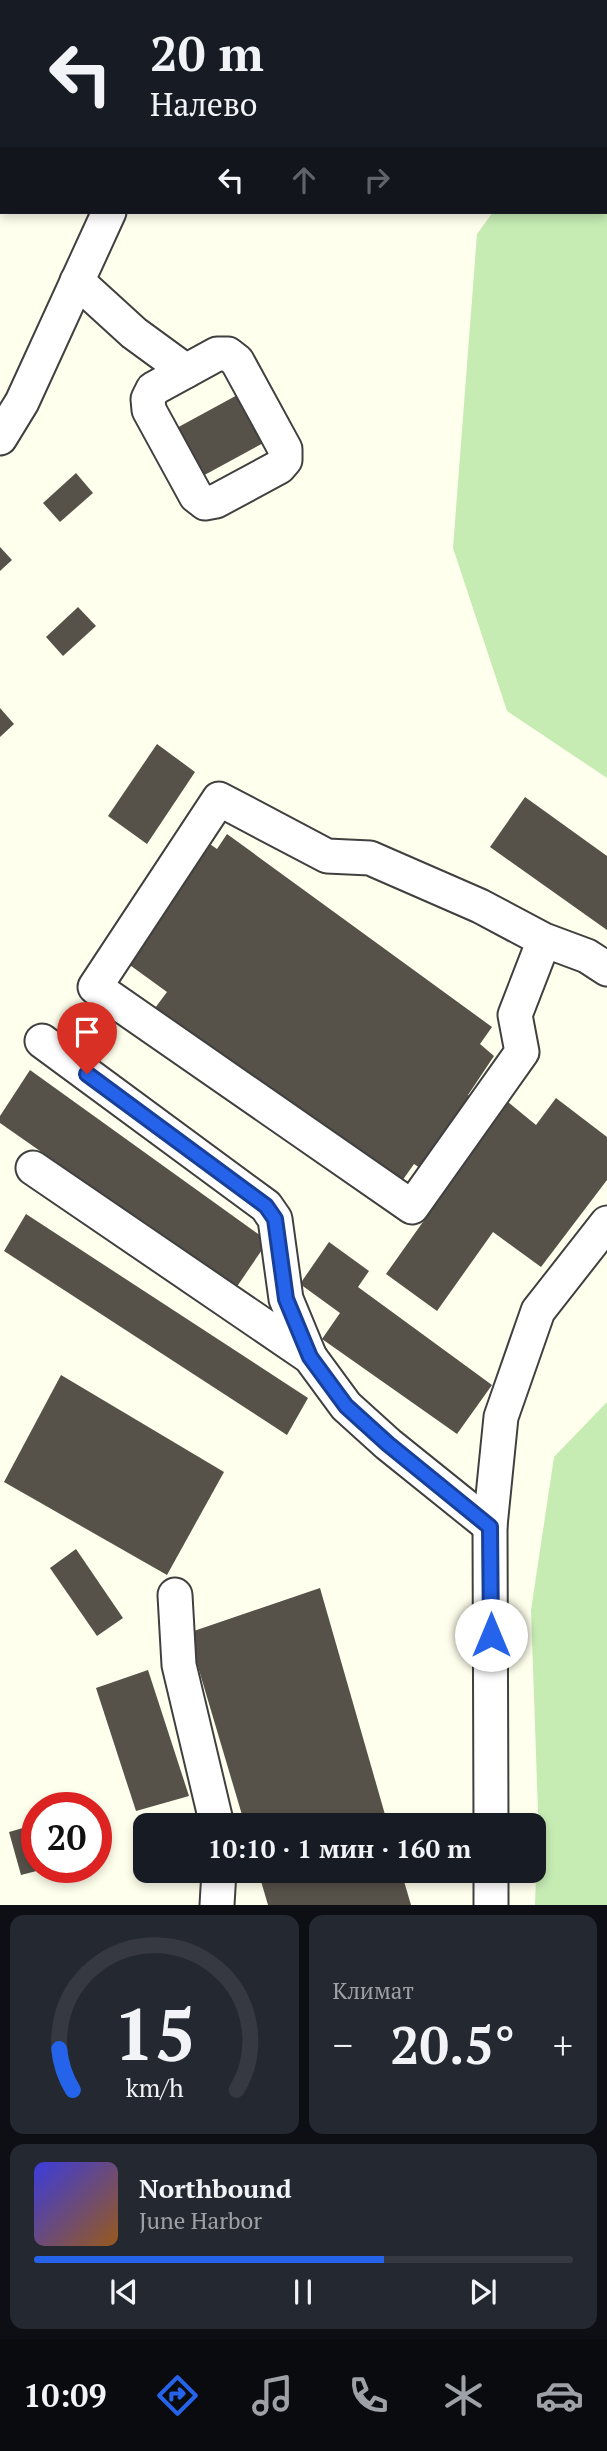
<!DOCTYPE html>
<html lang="ru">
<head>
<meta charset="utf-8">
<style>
  :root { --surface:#171b24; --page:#242831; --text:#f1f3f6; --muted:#9ea1a6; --line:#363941; --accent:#2563eb }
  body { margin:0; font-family:"PT Serif",serif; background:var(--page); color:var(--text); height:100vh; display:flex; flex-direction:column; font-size:26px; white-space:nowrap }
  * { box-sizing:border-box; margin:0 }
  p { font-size:23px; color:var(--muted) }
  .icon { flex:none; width:38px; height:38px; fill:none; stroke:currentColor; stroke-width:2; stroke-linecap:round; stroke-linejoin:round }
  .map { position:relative; height:1905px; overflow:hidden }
  .panel { display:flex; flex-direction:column; gap:10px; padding:10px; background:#0d0f14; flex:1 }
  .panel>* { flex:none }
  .banner { position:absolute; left:0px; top:0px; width:607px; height:214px; box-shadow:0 4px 10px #0003; background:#171b24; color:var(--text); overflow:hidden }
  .speed { position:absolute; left:21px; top:1792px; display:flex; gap:14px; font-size:35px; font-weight:700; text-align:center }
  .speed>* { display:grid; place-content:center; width:91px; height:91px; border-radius:50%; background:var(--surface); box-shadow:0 4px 10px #0003; line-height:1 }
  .speed .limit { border:10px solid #d22; background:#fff; color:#111 }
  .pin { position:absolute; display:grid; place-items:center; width:60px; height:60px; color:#fff; margin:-72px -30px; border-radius:50% 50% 50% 0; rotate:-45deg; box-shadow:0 0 7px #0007 }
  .pin .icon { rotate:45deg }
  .me { position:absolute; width:77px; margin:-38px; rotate:0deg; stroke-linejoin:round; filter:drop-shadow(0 0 5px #0008) }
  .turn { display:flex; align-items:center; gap:24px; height:147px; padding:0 35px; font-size:32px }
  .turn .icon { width:91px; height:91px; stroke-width:2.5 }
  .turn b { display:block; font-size:49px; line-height:60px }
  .lanes { display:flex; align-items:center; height:66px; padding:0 35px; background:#0003; justify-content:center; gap:35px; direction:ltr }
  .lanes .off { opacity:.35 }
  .big { font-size:52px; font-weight:600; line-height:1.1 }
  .panel .card { flex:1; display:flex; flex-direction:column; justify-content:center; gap:10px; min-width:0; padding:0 24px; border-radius:14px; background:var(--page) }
  .panel .dial { align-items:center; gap:0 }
  .dial svg { height:182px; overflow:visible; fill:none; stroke:var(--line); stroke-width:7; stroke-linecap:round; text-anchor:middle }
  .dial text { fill:var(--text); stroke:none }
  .song { display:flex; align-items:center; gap:21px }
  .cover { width:84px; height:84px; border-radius:10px; background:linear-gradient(135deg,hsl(240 70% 55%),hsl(30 70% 35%)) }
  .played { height:7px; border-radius:4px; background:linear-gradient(90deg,var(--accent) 65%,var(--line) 65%) }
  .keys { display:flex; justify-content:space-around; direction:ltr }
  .heat { display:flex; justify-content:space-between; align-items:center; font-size:38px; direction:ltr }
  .panel .tiles { flex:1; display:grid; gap:10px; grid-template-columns:1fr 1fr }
  .card:last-child { grid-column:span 2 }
  .trip { position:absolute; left:133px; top:1813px; width:413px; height:70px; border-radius:14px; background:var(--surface); box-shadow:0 4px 10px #0003; font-weight:600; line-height:70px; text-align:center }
  .menu { display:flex; height:112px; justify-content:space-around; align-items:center; background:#090b0e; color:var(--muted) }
  .menu .icon { width:49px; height:49px }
  .menu .current { color:var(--accent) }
  .menu b { font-size:32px; color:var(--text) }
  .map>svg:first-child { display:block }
  .green { fill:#c6ecb4 }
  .building { fill:#565149 }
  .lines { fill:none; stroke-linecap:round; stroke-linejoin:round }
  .minor-casing { stroke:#404040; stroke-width:37 }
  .minor { stroke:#fff; stroke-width:33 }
  .route-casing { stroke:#184099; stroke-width:18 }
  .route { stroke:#2563eb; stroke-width:12 }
</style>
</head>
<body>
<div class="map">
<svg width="607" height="1905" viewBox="0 0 607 1905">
  <rect width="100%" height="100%" fill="#ffffed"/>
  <g class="green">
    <path d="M607,48V778L507,711L453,548L477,234L493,212H606Z"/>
    <path d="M607,1402V1905H535L538,1812L531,1610L554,1457Z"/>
  </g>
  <g class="building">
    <path d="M241,393L267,441L199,478L173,430Z"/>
    <path d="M76,473L93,493L60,522L43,503Z"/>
    <path d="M0,547L12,560L0,571Z"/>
    <path d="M78,607L96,626L63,656L46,637Z"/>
    <path d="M0,708L14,724L0,737Z"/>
    <path d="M157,744L195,772L147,844L108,816Z"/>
    <path d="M525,797L607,856V930L490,847Z"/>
    <path d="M227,834L492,1027L480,1044L494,1056L468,1095L479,1103L429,1174L414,1164L402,1181L155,1008L167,992L127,963L204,840L217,849Z"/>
    <path d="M30,1070L268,1241L236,1288L0,1123V1116Z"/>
    <path d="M556,1098L607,1137V1180L541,1267L493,1232L437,1311L386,1274L508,1102L536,1125Z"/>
    <path d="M26,1214L308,1398L287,1435L4,1251Z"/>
    <path d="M329,1242L369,1271L358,1287L492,1385L457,1434L322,1339L340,1313L300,1284Z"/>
    <path d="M61,1375L224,1472L167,1575L4,1482Z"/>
    <path d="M76,1549L123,1618L97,1636L50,1568Z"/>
    <path d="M320,1588L388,1825H245L188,1633Z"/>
    <path d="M148,1670L189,1796L136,1811L96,1688Z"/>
    <path d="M37,1824V1867L48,1868L21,1875L9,1832Z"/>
    <path d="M258,1871H401L411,1905H268Z"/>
  </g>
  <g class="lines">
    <defs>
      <g id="minor">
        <path d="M205,2L206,0"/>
        <path d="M77,281L134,333L186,371"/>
        <path d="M217,354H228L237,361L285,449V460L279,467L216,501L205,503L196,496L149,410L148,399L153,389Z"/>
        <path d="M0,438L22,402L109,212"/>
        <path d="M544,940L515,1015L522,1052L412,1207L95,987L219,799L327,856L370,858L480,906L544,940L587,956L607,969"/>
        <path d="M42,1041L266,1206L275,1219L286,1299L310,1357"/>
        <path d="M33,1168L310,1357L346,1406L388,1444L490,1526"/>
        <path d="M175,1595L179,1665L217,1825"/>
        <path d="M491,1825L490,1526L501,1417L538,1311L607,1223"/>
        <path d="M491,1871V1905"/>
        <path d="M217,1905L219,1871"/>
      </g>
    </defs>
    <use href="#minor" class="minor-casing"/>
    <use href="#minor" class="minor"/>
  </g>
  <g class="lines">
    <defs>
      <path id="route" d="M87,1074L266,1206L275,1219L286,1299L310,1357L346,1406L388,1444L490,1527L491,1635"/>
    </defs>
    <use href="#route" class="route-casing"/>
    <use href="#route" class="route"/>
  </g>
</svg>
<div class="speed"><div class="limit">20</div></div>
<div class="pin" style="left:87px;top:1074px;background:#d93025"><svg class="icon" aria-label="arrive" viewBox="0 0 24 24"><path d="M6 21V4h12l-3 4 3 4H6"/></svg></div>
<svg class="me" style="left:491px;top:1635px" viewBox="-20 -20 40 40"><circle r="19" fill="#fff"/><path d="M0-13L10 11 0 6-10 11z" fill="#2563eb"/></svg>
<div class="trip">10:10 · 1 мин · 160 m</div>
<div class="banner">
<div class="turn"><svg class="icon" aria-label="left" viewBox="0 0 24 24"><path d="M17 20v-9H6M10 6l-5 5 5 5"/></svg><div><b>20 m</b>Налево</div></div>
<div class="lanes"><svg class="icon" aria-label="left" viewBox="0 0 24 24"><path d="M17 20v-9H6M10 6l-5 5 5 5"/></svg><svg class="icon off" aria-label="ahead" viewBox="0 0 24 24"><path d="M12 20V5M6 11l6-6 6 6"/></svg><svg class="icon off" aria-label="right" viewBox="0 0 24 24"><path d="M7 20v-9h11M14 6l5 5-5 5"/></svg></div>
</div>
</div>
<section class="panel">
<div class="tiles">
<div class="card dial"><svg viewBox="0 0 100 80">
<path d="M14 69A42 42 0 1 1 86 69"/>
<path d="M14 69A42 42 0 0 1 8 51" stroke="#2563eb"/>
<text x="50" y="56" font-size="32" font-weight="700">15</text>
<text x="50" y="72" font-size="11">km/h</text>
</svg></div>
<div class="card"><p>Климат</p>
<div class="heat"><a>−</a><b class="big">20.5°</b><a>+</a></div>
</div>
<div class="card">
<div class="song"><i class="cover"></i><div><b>Northbound</b><p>June Harbor</p></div></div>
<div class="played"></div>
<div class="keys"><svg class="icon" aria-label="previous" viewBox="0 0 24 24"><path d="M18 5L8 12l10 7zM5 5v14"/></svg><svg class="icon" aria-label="pause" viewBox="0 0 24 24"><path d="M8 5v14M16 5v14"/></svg><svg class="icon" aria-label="next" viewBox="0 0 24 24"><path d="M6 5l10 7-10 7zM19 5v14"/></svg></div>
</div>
</div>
</section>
<nav class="menu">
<b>10:09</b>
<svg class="icon current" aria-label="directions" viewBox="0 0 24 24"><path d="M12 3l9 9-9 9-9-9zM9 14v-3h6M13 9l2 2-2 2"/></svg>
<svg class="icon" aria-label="music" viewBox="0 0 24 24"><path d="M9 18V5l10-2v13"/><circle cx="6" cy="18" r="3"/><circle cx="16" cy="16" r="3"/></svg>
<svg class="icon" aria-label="phone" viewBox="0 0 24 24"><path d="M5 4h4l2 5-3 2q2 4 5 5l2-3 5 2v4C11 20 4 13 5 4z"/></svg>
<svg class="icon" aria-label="climate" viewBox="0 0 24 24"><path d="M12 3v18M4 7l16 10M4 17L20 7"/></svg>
<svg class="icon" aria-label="car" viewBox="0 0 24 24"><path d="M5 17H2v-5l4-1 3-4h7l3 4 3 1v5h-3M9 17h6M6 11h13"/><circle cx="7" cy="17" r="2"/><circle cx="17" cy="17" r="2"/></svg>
</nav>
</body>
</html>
